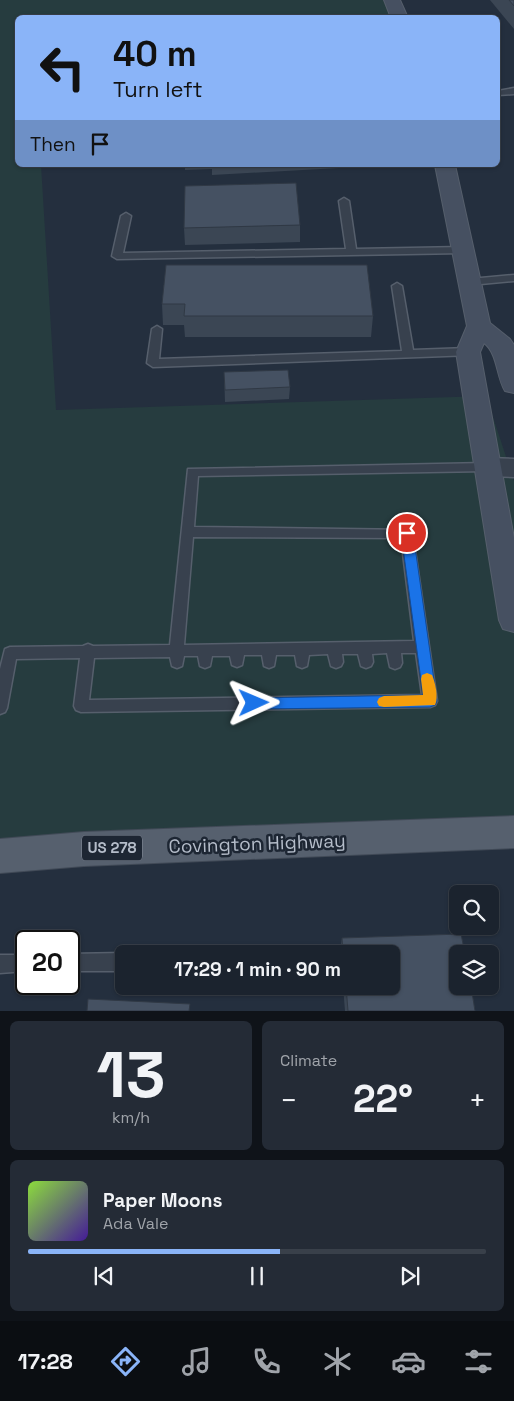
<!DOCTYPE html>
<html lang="en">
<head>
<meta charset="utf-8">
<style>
  :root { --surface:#1b232e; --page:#242b36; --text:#f1f3f6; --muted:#a0a4aa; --line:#39404a; --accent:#8ab4f8 }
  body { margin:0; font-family:"Space Grotesk",sans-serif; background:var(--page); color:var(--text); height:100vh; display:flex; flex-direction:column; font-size:19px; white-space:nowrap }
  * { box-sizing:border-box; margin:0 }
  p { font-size:16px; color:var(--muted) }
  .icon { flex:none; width:28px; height:28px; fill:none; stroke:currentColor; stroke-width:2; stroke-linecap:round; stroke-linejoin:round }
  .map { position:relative; height:1011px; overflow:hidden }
  .panel { display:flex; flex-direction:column; gap:10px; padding:10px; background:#0f1319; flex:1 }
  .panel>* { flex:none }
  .banner { position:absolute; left:15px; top:15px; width:485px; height:152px; border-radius:8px; box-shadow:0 1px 4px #0004,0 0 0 1px var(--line); background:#8ab4f8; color:#111; overflow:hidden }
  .tools { position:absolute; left:449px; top:885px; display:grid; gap:10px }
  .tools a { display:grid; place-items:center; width:50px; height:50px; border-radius:8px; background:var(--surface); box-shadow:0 1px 4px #0004,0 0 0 1px var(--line); font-size:25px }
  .speed { position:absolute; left:15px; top:930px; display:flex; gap:10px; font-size:25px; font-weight:700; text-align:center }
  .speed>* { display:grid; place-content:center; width:65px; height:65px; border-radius:50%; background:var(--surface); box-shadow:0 1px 4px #0004,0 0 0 1px var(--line); line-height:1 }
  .speed .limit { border:2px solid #111; border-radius:8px; background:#fff; color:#111 }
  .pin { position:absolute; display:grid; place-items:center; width:42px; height:42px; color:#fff; margin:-21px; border:2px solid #fff; border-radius:50%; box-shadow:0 1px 5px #0007 }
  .me { position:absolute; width:55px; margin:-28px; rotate:89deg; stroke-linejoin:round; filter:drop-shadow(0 0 4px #0008) }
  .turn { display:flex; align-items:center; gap:18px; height:105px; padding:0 15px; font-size:22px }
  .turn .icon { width:65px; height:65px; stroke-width:2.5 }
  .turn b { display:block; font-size:35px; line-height:42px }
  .then { display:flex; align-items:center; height:48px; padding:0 15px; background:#0003; gap:10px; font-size:19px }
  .big { font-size:38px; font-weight:700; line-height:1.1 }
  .panel .tile { flex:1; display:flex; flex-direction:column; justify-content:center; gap:8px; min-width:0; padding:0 18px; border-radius:8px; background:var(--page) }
  .panel .dial { align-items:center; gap:0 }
  .dial b { font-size:65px; line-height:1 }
  .song { display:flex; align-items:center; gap:15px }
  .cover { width:60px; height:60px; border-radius:8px; background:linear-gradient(135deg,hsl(90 70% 55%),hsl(260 70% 35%)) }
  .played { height:5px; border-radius:2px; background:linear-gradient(90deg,var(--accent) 55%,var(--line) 55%) }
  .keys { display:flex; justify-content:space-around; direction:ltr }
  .heat { display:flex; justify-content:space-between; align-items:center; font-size:28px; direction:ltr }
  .panel .tiles { flex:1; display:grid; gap:10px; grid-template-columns:1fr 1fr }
  .tile:last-child { grid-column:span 2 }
  .trip { position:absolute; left:115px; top:945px; width:285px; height:50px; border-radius:8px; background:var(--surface); box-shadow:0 1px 4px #0004,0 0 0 1px var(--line); font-weight:700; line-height:50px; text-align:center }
  .tabs { display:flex; height:80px; justify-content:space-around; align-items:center; background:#0b0e12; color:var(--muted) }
  .tabs .icon { width:35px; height:35px }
  .tabs .selected { color:var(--accent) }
  .tabs b { font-size:22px; color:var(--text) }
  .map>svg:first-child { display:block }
  .green { fill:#263c3f }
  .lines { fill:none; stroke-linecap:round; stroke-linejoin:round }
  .service-casing { stroke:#565f6c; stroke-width:3 }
  .minor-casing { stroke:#565f6c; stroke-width:3 }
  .secondary-casing { stroke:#565f6c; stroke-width:2 }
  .primary-casing { stroke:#414a57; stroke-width:2 }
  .service { fill:#38414e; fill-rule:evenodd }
  .minor { fill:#38414e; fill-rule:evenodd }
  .secondary { fill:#465061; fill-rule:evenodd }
  .primary { fill:#56606e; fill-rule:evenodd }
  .wall { fill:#3b4654 }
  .building { fill:#455162; stroke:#303945 }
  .route { fill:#1a73e8; stroke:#114b97 }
  .slow { fill:#f59e0b }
  .labels { text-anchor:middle; stroke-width:5; stroke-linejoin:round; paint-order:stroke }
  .shield { fill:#1d2633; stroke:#878f9c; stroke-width:1 }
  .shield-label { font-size:15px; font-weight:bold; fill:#b4bcc9 }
  .near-street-label { font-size:19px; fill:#b4bcc9; stroke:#1d2633 }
</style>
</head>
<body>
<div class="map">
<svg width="514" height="1011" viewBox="0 0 514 1011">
  <rect width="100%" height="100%" fill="#242f3e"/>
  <path class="green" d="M0,0H385L391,17L18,18V165H41L56,410L486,396L514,481V848L320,850L0,863Z"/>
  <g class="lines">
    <defs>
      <g id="service">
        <path d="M514,88V94L498,95V91Z"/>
        <path d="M344,198L349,201L356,249L464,247L469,250L464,253L117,259L112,256L121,216L126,213L131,216L123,253L346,249L339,201Z"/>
        <path d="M514,275V281L470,285L465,282L470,279Z"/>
        <path d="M397,283L402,286L413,350L468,348L472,349L473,352L472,355L153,367L147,363L152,329L157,326L162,329L159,359L402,351L392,286Z"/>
        <path d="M487,463L493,467L487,471L198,476L194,527L412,530L437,701L435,705L430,707L81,712L76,710L74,706L80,658L16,659L7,708L5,712L0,714V669L5,649L10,647L83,646L88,644L93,646L170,645L188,469ZM193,537L401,538L414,641L184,645ZM387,653L390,667L395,669L400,667L402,663L401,653H416L422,695L89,700L94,658L170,657L172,666L177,668L182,666L184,656H198L200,666L205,668L210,666L212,656H230L232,665L237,667L242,665L244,655H262L264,666L269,668L274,666L276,655H295L297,666L302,668L307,666L309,655L328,654L331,666L336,668L341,666L343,662L342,654H358L361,666L366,668L371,666L373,662L372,654Z"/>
        <path d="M124,953V971H69V954Z"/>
        <path d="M0,955H26V971L0,973Z"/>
      </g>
      <path id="minor" d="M487,458L514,459V477L487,476L478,473L475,467L478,461Z"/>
      <g id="secondary">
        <path d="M384,0H400L408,18H391Z"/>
        <path d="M435,165H455L490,323L510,339L514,345V393L505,391C496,376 498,354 484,343L480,352L514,538V632L503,629L499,620L456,352L467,326Z"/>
      </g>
      <path id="primary" d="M514,816V848L84,866L0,873V839L84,832Z"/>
    </defs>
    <use href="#service" class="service-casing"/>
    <use href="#minor" class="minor-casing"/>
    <use href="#secondary" class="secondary-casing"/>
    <use href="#primary" class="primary-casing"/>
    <use href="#service" class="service"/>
    <use href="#minor" class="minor"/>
    <use href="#secondary" class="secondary"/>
    <use href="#primary" class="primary"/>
  </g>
  <g class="wall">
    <path d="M490,0H514V29Z"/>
    <path d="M185,165H340L339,168L212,175V169L185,170Z"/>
    <path d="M300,225V242L185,245L184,228Z"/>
    <path d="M166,265L373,316L371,337H185L184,325H163L162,304Z"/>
    <path d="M224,372L290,387L289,399L225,402Z"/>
    <path d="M461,934L465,954H458V986H471L475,1011H345L343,986H391V954H340V950L342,938Z"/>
  </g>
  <g class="building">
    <path d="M509,0H514V6Z"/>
    <path d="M296,183L300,225L184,228L185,186Z"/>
    <path d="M166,265H367L373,316H184L185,304H162Z"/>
    <path d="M288,370L290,387L225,390L224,372Z"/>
    <path d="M461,934L465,954H458V986H471L475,1011H348L346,986H391V954H343L342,938Z"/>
    <path d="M88,999L190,1004L189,1011H87Z"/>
  </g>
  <path class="route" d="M407,529L413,533L437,701L435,705L430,707L254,709L249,707L247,703L249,699L254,698L423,695L401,533Z"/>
  <path class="slow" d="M427,673L432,675C435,682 439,697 435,705L384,707L379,706L377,702L379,698L384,696L423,695L421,679L422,675Z"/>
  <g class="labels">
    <rect class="shield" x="82" y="835.5" width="60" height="25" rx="4"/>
    <g class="shield-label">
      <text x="112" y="853">US 278</text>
    </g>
    <g class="near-street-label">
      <text transform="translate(257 843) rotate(-2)" y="7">Covington Highway</text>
    </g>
  </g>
</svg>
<div class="tools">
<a><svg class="icon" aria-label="search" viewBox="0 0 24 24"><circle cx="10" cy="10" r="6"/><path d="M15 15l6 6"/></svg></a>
<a><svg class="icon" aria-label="layers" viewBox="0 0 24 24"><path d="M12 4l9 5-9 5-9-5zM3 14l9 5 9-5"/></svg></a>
</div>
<div class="speed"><div class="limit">20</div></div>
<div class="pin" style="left:407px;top:533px;background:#d93025"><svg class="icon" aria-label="arrive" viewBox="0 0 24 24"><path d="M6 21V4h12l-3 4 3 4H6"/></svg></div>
<svg class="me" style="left:254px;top:703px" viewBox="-20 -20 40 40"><path d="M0-17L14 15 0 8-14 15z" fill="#1a73e8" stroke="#fff" stroke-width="4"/></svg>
<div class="trip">17:29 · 1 min · 90 m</div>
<div class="banner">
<div class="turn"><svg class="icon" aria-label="left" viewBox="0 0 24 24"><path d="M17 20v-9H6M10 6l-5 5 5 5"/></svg><div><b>40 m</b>Turn left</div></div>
<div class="then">Then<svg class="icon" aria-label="arrive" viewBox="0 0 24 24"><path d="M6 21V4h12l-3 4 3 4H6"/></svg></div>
</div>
</div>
<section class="panel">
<div class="tiles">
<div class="tile dial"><b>13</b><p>km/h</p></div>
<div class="tile"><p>Climate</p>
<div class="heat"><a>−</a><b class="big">22°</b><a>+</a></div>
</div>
<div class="tile">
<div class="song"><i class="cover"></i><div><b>Paper Moons</b><p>Ada Vale</p></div></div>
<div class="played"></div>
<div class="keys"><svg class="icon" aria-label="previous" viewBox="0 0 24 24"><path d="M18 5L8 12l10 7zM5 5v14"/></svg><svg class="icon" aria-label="pause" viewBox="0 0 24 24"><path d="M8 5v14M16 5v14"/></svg><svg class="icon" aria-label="next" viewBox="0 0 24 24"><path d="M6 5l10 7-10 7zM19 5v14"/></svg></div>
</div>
</div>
</section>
<nav class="tabs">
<b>17:28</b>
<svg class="icon selected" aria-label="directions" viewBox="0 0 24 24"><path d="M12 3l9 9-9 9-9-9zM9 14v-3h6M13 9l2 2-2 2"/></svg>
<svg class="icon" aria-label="music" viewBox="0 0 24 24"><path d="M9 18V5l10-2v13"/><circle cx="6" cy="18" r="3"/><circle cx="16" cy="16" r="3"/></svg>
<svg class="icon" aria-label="phone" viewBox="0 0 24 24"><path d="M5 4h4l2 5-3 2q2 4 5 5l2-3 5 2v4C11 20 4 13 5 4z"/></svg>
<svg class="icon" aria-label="climate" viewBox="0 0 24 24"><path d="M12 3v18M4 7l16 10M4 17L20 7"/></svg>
<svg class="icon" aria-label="car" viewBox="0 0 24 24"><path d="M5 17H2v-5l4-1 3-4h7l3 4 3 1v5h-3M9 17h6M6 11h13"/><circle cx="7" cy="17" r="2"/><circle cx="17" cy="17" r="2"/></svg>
<svg class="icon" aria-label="filters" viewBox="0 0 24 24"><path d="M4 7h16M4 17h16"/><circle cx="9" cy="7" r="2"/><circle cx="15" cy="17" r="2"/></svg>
</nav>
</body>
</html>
